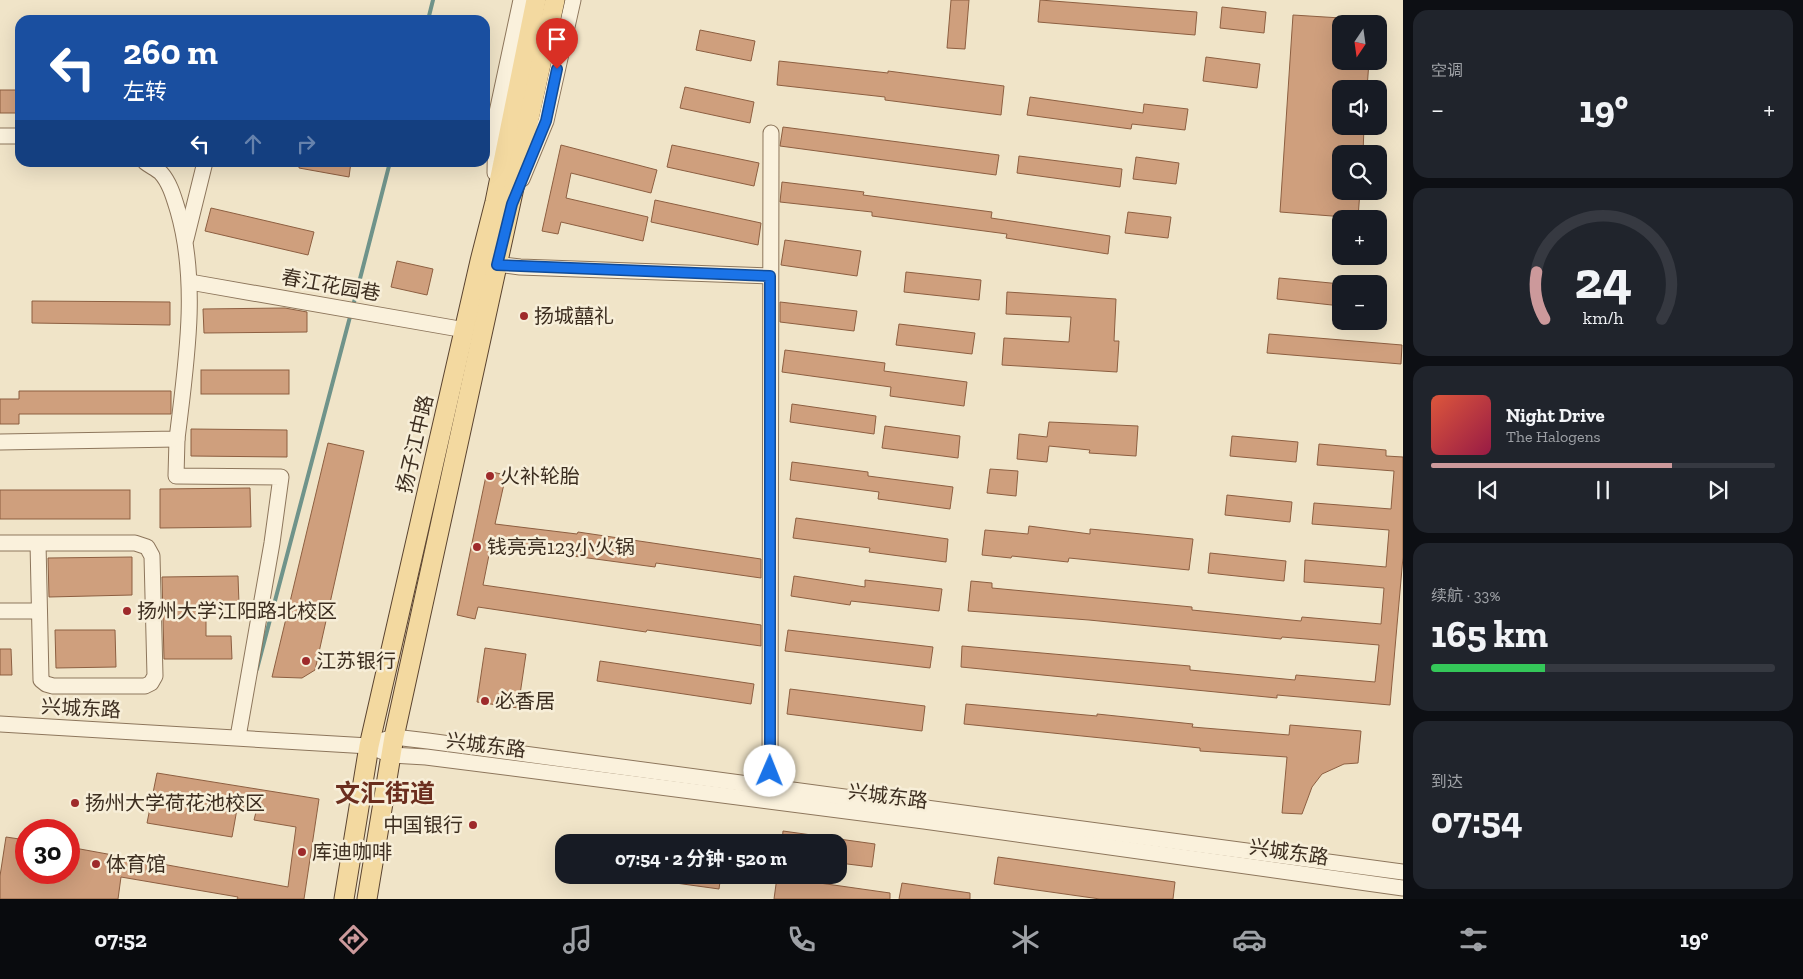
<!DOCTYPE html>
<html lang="zh">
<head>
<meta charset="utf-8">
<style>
  :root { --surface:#171b24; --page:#20242c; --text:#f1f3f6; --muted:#9ea1a6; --line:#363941; --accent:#cc999b }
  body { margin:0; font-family:"Zilla Slab","Noto Sans SC",serif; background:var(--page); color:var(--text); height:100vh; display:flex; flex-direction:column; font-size:19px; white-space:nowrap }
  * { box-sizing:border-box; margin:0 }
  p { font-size:16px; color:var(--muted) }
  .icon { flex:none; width:28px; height:28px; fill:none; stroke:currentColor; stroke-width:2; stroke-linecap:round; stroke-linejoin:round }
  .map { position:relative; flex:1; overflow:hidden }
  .side { display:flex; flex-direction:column; gap:10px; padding:10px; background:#0d0f14; width:400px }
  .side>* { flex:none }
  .guide { position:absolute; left:15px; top:15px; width:475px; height:152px; border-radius:15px; box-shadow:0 5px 20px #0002; background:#1a4fa0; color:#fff; overflow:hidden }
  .needle { width:32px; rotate:193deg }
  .fabs { position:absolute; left:1332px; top:15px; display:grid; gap:10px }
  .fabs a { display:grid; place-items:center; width:55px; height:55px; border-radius:10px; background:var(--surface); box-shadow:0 5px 20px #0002; font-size:25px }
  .speed { position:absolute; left:15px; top:819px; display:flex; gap:10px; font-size:25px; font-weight:700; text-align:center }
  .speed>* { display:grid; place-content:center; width:65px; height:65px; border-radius:50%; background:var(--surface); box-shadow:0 5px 20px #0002; line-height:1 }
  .speed .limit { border:8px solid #d22; background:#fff; color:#111 }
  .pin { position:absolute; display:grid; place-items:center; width:42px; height:42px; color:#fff; margin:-51px -21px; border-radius:50% 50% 50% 0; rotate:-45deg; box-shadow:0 0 5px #0007 }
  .pin .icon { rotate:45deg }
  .me { position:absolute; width:55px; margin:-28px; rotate:1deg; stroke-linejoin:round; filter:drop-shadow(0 0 4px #0008) }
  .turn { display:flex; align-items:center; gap:18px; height:105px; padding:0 25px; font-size:22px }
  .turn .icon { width:65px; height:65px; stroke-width:2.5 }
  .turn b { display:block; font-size:35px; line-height:42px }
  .lanes { display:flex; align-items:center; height:48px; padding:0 25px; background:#0003; justify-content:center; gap:25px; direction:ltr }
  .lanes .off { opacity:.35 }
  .big { font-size:38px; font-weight:700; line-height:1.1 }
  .side .tile { flex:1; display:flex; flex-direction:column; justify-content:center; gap:8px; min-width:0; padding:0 18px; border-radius:15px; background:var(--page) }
  .side .dial { align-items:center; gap:0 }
  .dial svg { height:130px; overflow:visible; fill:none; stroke:var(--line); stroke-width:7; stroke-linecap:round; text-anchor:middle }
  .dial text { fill:var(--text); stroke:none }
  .song { display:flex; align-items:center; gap:15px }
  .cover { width:60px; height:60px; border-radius:8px; background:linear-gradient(135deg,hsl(10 70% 55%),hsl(340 70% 35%)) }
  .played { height:5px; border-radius:2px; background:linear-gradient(90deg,var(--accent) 70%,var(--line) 70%) }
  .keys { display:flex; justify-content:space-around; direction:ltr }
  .heat { display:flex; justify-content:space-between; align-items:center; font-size:28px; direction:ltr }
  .charge { height:8px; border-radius:4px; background:linear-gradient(90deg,#34c759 33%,var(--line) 0) }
  .trip { position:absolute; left:555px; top:834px; width:292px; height:50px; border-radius:15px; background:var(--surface); box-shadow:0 5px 20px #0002; font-weight:700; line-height:50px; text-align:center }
  .tab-bar { display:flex; height:80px; justify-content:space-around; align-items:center; background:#090b0e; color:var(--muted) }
  .tab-bar .icon { width:35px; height:35px }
  .tab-bar .on { color:var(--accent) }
  .tab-bar b { font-size:22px; color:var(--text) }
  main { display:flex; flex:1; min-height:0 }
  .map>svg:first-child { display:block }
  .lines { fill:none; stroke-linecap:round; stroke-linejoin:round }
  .stream { stroke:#6f938a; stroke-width:4 }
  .building { fill:#cf9f7d; stroke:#8d5f41 }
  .minor-casing { stroke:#8d765c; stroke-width:17 }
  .major-casing { stroke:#5b4430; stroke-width:21 }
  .minor { stroke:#faf1dc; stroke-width:15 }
  .major { stroke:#f3d9a0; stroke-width:19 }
  .route-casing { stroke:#114b97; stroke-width:12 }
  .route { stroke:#1a73e8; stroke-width:9 }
  .poi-dot { fill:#9e2a2b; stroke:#f7eed8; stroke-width:2 }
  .labels { text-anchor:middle; stroke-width:5; stroke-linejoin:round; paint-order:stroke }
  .street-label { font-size:20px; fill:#3d2e20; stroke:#f7eed8 }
  .poi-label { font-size:20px; fill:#3d2e20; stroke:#f7eed8; text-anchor:start }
  .district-label { font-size:25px; font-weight:bold; fill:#6b2e1e; stroke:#f7eed8 }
</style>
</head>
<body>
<main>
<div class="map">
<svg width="1403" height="899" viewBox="0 0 1403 899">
  <rect width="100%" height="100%" fill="#f0e4c8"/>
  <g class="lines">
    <g class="stream">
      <path d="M428,20L433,0"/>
      <path d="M353,306L390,162"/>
      <path d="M257,669L351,313"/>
    </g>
  </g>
  <g class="building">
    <path d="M951,0H969L965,49L947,48Z"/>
    <path d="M1040,0L1197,12L1195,35L1038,22Z"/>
    <path d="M1222,7L1266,12L1264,33L1220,28Z"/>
    <path d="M1293,15L1341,18V61H1369L1367,89H1341V126H1364L1363,154H1341V191H1360L1358,218L1280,212Z"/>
    <path d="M700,30L755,41L751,61L696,50Z"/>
    <path d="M1206,57L1260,64L1257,88L1203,81Z"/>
    <path d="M779,61L888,73V71L1004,86L1001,115L885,100V97L777,85Z"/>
    <path d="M685,87L754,102L750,123L680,108Z"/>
    <rect x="0" y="90" width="20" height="23"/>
    <path d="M1030,97L1143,113L1144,104L1188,109L1185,130L1132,124L1131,129L1027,115Z"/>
    <path d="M783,127L999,155L996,175L780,146Z"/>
    <path d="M561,145L657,170L651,193L571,173L566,198L648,217L643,241L561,222L558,234L542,231Z"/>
    <path d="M672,145L759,163L754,186L667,167Z"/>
    <path d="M1019,156L1122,169L1120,187L1017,173Z"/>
    <path d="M1136,157L1179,163L1176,184L1133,179Z"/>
    <path d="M299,162H351L349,177L299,168Z"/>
    <path d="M782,182L864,192L863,195L992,212L991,218L1110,236L1108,254L1006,238L1007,234L872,216V212L780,202Z"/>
    <path d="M655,200L761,223L758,245L651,222Z"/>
    <path d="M211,208L314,232L308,255L205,231Z"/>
    <path d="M1128,212L1171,217L1168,238L1125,233Z"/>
    <path d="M785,240L861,251L857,276L781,265Z"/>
    <path d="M397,261L433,269L427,295L391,287Z"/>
    <path d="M906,272L981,280L979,300L904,292Z"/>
    <path d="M1279,278L1341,284V306L1277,299Z"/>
    <path d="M1007,292L1116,299L1114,341H1119L1117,372L1002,365L1004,338L1069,342L1071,317L1006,314Z"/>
    <path d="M32,301L170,302V325L32,323Z"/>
    <path d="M780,302L857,311L854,331L780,322Z"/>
    <path d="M285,308L307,312V332L204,333L203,309Z"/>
    <path d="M899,324L975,333L972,354L896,345Z"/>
    <path d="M1269,334L1402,345L1401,364L1267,353Z"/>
    <path d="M785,350L885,363L884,371L967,382L964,406L890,396L891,387L782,372Z"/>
    <rect x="201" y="370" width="88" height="24"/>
    <path d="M19,391H171V414H19V424H0V399H19Z"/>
    <path d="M792,404L876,416L874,434L790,422Z"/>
    <path d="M1049,422L1138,426L1136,456L1089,453L1090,450L1049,446L1047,462L1017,459L1019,434L1047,437Z"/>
    <path d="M885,426L960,436L958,458L882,448Z"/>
    <path d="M191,429L287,430V457L191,456Z"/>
    <path d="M1232,436L1298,442L1296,462L1230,456Z"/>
    <path d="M328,443L364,451L315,670L302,678L272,677Z"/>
    <path d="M1319,444L1386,450V456L1403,457V557L1390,705L1277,695V698L961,667L962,646L1190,666V670L1295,680L1296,675L1375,682L1379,645L1282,637L1281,639L1089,620L968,611L971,581L992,583V588L1192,607V610L1301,621L1302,617L1381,624L1384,588L1304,582L1305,560L1386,567L1389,530L1312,524L1314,503L1391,509L1394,471L1317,465Z"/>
    <path d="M792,462L868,472V476L953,487L950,509L878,499L879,492L790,480Z"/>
    <path d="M990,469L1018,471L1016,496L987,493Z"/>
    <path d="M487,471L506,475L495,524L577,534L578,532L761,559V578L656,563L655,567L491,545L483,585L761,625V646L647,630L646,632L478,607L475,619L457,615Z"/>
    <path d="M250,488L251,527L160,528V489Z"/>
    <rect x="0" y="490" width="130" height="29"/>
    <path d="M1227,495L1292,502L1290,522L1225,515Z"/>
    <path d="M796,518L948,539L946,562L869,552L870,548L793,538Z"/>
    <path d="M1029,526L1090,534V529L1193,539L1189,570L1069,558L1068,562L1012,556L1011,558L982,555L985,530L1028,534Z"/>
    <path d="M1210,553L1286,561L1284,581L1208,573Z"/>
    <path d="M132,557V595L49,597L48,558Z"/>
    <path d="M238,576L239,604H206V636H231L232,659H164L162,577Z"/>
    <path d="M794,576L865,587V580L942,589L939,611L851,601L850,605L791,596Z"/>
    <path d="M55,630H115L116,667L56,668Z"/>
    <path d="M788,630L933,647L930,668L785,651Z"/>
    <path d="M485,648L526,654L518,708L477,702Z"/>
    <path d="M0,649H11L12,675H0Z"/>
    <path d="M600,661L754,684L751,704L597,681Z"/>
    <path d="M790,689L925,706L922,731L787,714Z"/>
    <path d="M966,704L1097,716V714L1193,724L1192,727L1289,735L1290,725L1361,731L1358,763L1344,764L1322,774L1312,787L1302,814L1282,813L1287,757L1200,751V748L964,724Z"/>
    <path d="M157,773L319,799L304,899H237L238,897L121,877L118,899H0V876L6,837L26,840V872H69V847L288,887L296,827L254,820L256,812L237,809L232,837L147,823Z"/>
    <path d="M783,831L819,836V842H782Z"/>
    <path d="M839,839L875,844L872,867L839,863Z"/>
    <path d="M998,857L1175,882L1173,899H1100L994,884Z"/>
    <path d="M661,875H721L719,889L661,881Z"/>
    <path d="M777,877L890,893V899H774Z"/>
    <path d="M902,883L970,893V899H899Z"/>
  </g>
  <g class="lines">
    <defs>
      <g id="minor">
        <path d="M0,136H20"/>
        <path d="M495,173L496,117L521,0"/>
        <path d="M522,179L546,121L573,0"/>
        <path d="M186,239L205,162"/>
        <path d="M487,263L520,267L770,276"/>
        <path d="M190,282L465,330"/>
        <path d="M177,439L176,476L281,477L272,543L238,737"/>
        <path d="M0,442L177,439C186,364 199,284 178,211C174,198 170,183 161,173C157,169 150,166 145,162"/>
        <path d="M0,543H135L147,547L152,556L155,676L151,683L145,686H53L46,684L41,680L38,543"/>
        <path d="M0,611H39"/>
        <path d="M0,724L369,746L391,755L426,757L924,821L1403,888"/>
        <path d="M384,740L394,737L428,741L1403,872"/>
        <path d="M770,788L771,133"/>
      </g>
      <g id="major">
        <path d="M344,899L369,746L480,261L495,202L536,0"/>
        <path d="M367,899L394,737L555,0"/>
      </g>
    </defs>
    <use href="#minor" class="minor-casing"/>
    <use href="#major" class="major-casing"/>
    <use href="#minor" class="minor"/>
    <use href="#major" class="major"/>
  </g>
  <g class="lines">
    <defs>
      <path id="route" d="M557,69L546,121L512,204L497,265L770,276V771"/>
    </defs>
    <use href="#route" class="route-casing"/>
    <use href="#route" class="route"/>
  </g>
  <g class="poi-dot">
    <circle cx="524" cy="316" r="5"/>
    <circle cx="490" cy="476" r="5"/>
    <circle cx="477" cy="547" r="5"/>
    <circle cx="127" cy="611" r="5"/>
    <circle cx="306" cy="661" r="5"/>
    <circle cx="485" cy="701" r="5"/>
    <circle cx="75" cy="803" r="5"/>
    <circle cx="473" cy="825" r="5"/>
    <circle cx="302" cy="852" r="5"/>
    <circle cx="96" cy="864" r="5"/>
  </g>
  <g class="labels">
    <g class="street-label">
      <text transform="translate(331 285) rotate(10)" y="7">春江花园巷</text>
      <text transform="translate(415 444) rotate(-77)" y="7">扬子江中路</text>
      <text transform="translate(81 708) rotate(3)" y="7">兴城东路</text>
      <text transform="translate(486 745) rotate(7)" y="7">兴城东路</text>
      <text transform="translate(888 796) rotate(7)" y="7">兴城东路</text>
      <text transform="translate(1289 852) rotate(8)" y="7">兴城东路</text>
    </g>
    <g class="poi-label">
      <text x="534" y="323">扬城囍礼</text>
      <text x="500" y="483">火补轮胎</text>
      <text x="487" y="554">钱亮亮123小火锅</text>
      <text x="137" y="618">扬州大学江阳路北校区</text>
      <text x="316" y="668">江苏银行</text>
      <text x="495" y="708">必香居</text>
      <text x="85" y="810">扬州大学荷花池校区</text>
      <text x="463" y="832" text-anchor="end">中国银行</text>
      <text x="312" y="859">库迪咖啡</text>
      <text x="106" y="871">体育馆</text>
    </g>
    <g class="district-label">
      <text x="385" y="802">文汇街道</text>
    </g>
  </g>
</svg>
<div class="fabs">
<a><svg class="needle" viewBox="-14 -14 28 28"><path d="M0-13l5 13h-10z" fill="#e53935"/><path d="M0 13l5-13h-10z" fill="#9ea1a6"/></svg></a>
<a><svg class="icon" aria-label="sound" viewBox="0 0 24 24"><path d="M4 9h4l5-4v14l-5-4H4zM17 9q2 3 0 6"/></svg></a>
<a><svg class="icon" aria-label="search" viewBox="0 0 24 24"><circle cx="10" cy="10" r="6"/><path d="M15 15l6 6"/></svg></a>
<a>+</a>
<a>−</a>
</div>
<div class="speed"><div class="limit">30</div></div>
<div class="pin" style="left:557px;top:69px;background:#d93025"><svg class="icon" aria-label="arrive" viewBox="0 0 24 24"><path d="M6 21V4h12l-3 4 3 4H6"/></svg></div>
<svg class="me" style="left:770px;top:771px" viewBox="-20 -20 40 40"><circle r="19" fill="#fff"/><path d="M0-13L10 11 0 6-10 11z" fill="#1a73e8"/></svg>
<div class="trip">07:54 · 2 分钟 · 520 m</div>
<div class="guide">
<div class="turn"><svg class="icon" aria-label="left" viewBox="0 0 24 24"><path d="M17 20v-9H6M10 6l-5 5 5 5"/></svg><div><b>260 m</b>左转</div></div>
<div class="lanes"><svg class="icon" aria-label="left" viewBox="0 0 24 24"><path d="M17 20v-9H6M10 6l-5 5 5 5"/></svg><svg class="icon off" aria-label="ahead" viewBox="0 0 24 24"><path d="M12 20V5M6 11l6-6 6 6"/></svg><svg class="icon off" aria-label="right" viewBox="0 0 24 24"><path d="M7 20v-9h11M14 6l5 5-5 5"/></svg></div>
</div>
</div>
<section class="side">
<div class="tile"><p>空调</p>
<div class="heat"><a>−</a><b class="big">19°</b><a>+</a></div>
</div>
<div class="tile dial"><svg viewBox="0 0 100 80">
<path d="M14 69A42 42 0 1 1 86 69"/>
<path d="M14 69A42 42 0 0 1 9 40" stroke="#cc999b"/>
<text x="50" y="56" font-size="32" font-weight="700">24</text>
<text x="50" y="72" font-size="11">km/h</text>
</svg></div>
<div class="tile">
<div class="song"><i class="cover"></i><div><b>Night Drive</b><p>The Halogens</p></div></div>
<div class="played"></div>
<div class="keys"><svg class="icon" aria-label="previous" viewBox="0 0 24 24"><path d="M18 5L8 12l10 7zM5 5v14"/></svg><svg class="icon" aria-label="pause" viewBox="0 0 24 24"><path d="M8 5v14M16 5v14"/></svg><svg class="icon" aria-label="next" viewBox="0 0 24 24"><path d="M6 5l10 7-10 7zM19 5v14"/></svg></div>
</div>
<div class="tile"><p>续航 · 33%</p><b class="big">165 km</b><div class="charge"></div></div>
<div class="tile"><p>到达</p><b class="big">07:54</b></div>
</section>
</main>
<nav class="tab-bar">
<b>07:52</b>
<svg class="icon on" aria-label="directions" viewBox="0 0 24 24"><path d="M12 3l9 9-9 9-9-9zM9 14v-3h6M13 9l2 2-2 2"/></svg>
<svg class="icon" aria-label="music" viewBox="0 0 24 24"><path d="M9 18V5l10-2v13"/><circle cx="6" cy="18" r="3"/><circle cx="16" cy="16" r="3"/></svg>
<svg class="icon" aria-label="phone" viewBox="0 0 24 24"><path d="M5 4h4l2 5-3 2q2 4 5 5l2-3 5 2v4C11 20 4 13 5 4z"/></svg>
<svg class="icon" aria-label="climate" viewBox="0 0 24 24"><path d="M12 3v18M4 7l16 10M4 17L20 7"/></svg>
<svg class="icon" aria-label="car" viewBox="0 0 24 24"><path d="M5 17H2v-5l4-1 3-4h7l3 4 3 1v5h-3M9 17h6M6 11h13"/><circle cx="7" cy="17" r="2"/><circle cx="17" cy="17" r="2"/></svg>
<svg class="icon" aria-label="filters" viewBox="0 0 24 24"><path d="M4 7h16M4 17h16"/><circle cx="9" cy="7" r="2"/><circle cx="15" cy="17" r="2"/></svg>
<b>19°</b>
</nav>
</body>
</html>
